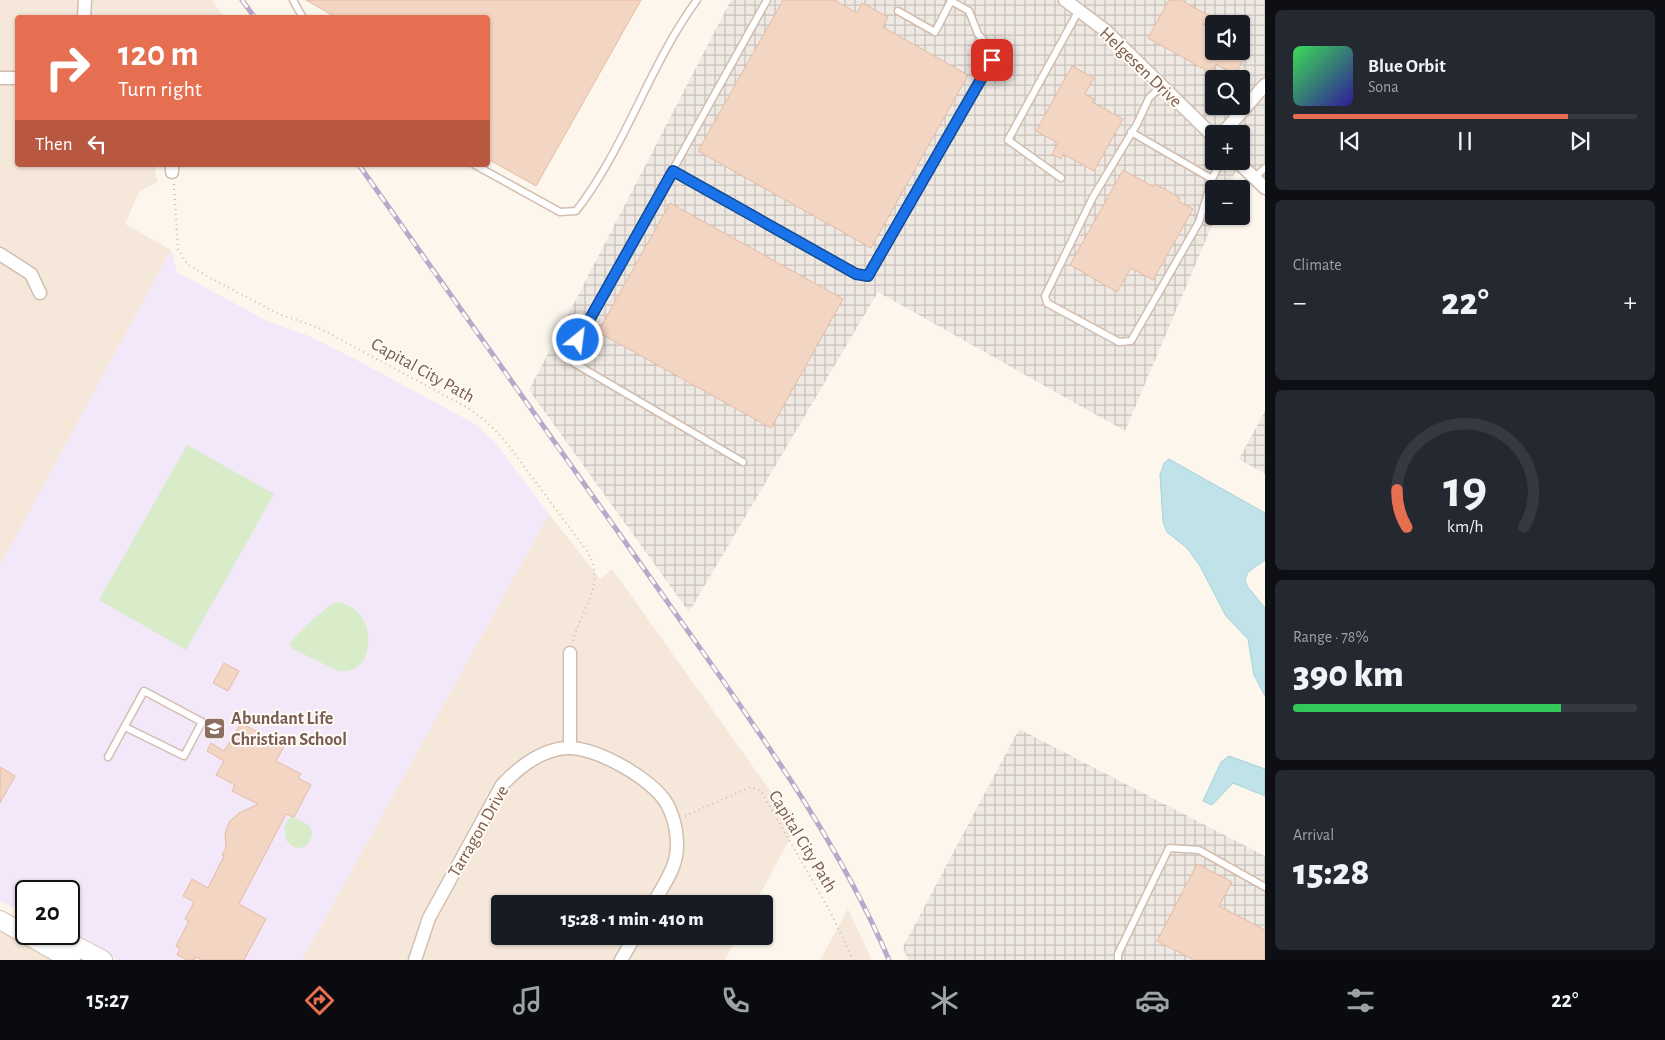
<!DOCTYPE html>
<html lang="en">
<head>
<meta charset="utf-8">
<style>
  :root { --surface:#171b24; --page:#242831; --text:#f1f3f6; --muted:#9ea1a6; --line:#363941; --accent:#e76f51 }
  body { margin:0; font-family:"Alegreya Sans",sans-serif; background:var(--page); color:var(--text); height:100vh; display:flex; flex-direction:column; font-size:19px; white-space:nowrap }
  * { box-sizing:border-box; margin:0 }
  p { font-size:16px; color:var(--muted) }
  .icon { flex:none; width:28px; height:28px; fill:none; stroke:currentColor; stroke-width:2; stroke-linecap:round; stroke-linejoin:round }
  .map { position:relative; flex:1; overflow:hidden }
  .drawer { display:flex; flex-direction:column; gap:10px; padding:10px; background:#0d0f14; width:400px }
  .drawer>* { flex:none }
  .top-card { position:absolute; left:15px; top:15px; width:475px; height:152px; border-radius:5px; box-shadow:0 1px 4px #0004; background:#e76f51; color:#fff; overflow:hidden }
  .buttons { position:absolute; left:1205px; top:15px; display:grid; gap:10px }
  .buttons a { display:grid; place-items:center; width:45px; height:45px; border-radius:5px; background:var(--surface); box-shadow:0 1px 4px #0004; font-size:25px }
  .speed { position:absolute; left:15px; top:880px; display:flex; gap:10px; font-size:25px; font-weight:700; text-align:center }
  .speed>* { display:grid; place-content:center; width:65px; height:65px; border-radius:50%; background:var(--surface); box-shadow:0 1px 4px #0004; line-height:1 }
  .speed .limit { border:2px solid #111; border-radius:8px; background:#fff; color:#111 }
  .pin { position:absolute; display:grid; place-items:center; width:42px; height:42px; color:#fff; margin:-21px; border-radius:10px; box-shadow:0 2px 8px #0006 }
  .me { position:absolute; width:55px; margin:-28px; rotate:29deg; stroke-linejoin:round; filter:drop-shadow(0 0 4px #0008) }
  .turn { display:flex; align-items:center; gap:18px; height:105px; padding:0 20px; font-size:22px }
  .turn .icon { width:65px; height:65px; stroke-width:2.5 }
  .turn b { display:block; font-size:35px; line-height:42px }
  .then { display:flex; align-items:center; height:48px; padding:0 20px; background:#0003; gap:10px; font-size:19px }
  .big { font-size:38px; font-weight:800; line-height:1.1 }
  .drawer .card { flex:1; display:flex; flex-direction:column; justify-content:center; gap:8px; min-width:0; padding:0 18px; border-radius:8px; background:var(--page) }
  .drawer .dial { align-items:center; gap:0 }
  .dial svg { height:130px; overflow:visible; fill:none; stroke:var(--line); stroke-width:7; stroke-linecap:round; text-anchor:middle }
  .dial text { fill:var(--text); stroke:none }
  .song { display:flex; align-items:center; gap:15px }
  .cover { width:60px; height:60px; border-radius:8px; background:linear-gradient(135deg,hsl(130 70% 55%),hsl(250 70% 35%)) }
  .played { height:5px; border-radius:2px; background:linear-gradient(90deg,var(--accent) 80%,var(--line) 80%) }
  .keys { display:flex; justify-content:space-around; direction:ltr }
  .heat { display:flex; justify-content:space-between; align-items:center; font-size:28px; direction:ltr }
  .charge { height:8px; border-radius:4px; background:linear-gradient(90deg,#34c759 78%,var(--line) 0) }
  .trip { position:absolute; left:491px; top:895px; width:282px; height:50px; border-radius:5px; background:var(--surface); box-shadow:0 1px 4px #0004; font-weight:800; line-height:50px; text-align:center }
  .tab-bar { display:flex; height:80px; justify-content:space-around; align-items:center; background:#090b0e; color:var(--muted) }
  .tab-bar .icon { width:35px; height:35px }
  .tab-bar .selected { color:var(--accent) }
  .tab-bar b { font-size:22px; color:var(--text) }
  main { display:flex; flex:1; min-height:0 }
  .map>svg:first-child { display:block }
  .residential { fill:#f5e8da }
  .industrial { fill:url(#industrial-grid); fill-rule:evenodd }
  .education { fill:#f3e8fa }
  .park { fill:#d8ecc9 }
  .water { fill:#bfe3e8; stroke:#a5d3da }
  .building { fill:#f3d5c3; stroke:#e6bba3 }
  .lines { fill:none; stroke-linecap:round; stroke-linejoin:round }
  .lane-casing { stroke:#d1beb0; stroke-width:9 }
  .street-casing { stroke:#d1beb0; stroke-width:15 }
  .secondary-casing { stroke:#d6c0b0; stroke-width:20 }
  .path { stroke:#d9b8a5; stroke-width:2; stroke-dasharray:1 4; stroke-linecap:butt }
  .lane { stroke:#fff; stroke-width:6 }
  .street { stroke:#fff; stroke-width:12 }
  .secondary { stroke:#fff; stroke-width:18 }
  .rail-casing { stroke:#b9a8c9; stroke-width:5 }
  .rail { stroke:#fffaf3; stroke-width:3; stroke-dasharray:9; stroke-linecap:butt }
  .route-casing { stroke:#114b97; stroke-width:12 }
  .route { stroke:#1a73e8; stroke-width:9 }
  .labels { text-anchor:middle; stroke-width:4; stroke-linejoin:round; paint-order:stroke }
  .street-label { font-size:18px; fill:#7a5c4d; stroke:#fffaf3 }
  .education-label { font-size:18px; font-weight:bold; fill:#785e54; stroke:#fffaf3; text-anchor:start }
</style>
</head>
<body>
<main>
<div class="map">
<svg width="1265" height="960" viewBox="0 0 1265 960">
  <defs>
    <pattern id="industrial-grid" width="8" height="8" patternUnits="userSpaceOnUse" patternTransform="scale(1.25)"><rect width="8" height="8" fill="#efe9e4"/><path d="M0 4h8M4 0v8" fill="none" stroke="#c7c0bb"/></pattern>
  </defs>
  <rect width="100%" height="100%" fill="#fdf6ec"/>
  <g class="residential">
    <path d="M0,0H212L224,17L18,18V165H157L155,171L158,182L139,192L125,224L171,250L0,566Z"/>
    <path d="M549,514L600,579L612,569L796,827L755,904H500V936H738L725,960H302Z"/>
    <path d="M848,909L872,960H820Z"/>
    <path d="M0,929L60,960H0Z"/>
  </g>
  <g class="industrial">
    <path d="M731,0H1265V188L1239,163L1228,189H1214V216H1216L1125,431L878,292L689,612L529,390ZM1214,24H1241V51H1214ZM1214,79H1241V106H1214ZM1214,134H1241V161H1214Z"/>
    <path d="M1265,411V474L1239,459Z"/>
    <path d="M1019,729L1265,856V960H908L903,947Z"/>
  </g>
  <path class="education" d="M171,250L177,272L269,322L309,336L351,357L477,425L498,446L549,514L302,960H117L68,934L69,891H26V913L0,901V566Z"/>
  <g class="park">
    <path d="M187,445L274,494L186,650L99,600Z"/>
    <path d="M336,602C380,607 378,677 338,671L293,649L290,644C292,637 328,605 336,602Z"/>
    <path d="M290,816C307,823 321,829 305,847L296,848L287,842L284,828Z"/>
  </g>
  <g class="water">
    <path d="M1169,459L1265,513V560L1248,572L1245,580L1247,586L1265,608V696L1254,675L1248,639L1226,616L1200,566L1187,548L1167,532L1163,522L1160,475L1164,463Z"/>
    <path d="M1229,756L1265,769V796L1233,783L1212,805L1203,801L1221,762Z"/>
  </g>
  <g class="building">
    <path d="M306,0H641L536,186L488,159V18H337Z"/>
    <path d="M783,0H834L857,13L862,3L888,17L883,27L968,75L871,248L698,151Z"/>
    <path d="M1169,0H1181L1224,24H1202L1214,30V51H1248L1235,75L1216,64L1211,73L1148,38Z"/>
    <path d="M1072,66L1094,78L1085,94L1094,99L1092,102L1123,119L1094,171L1063,154L1061,159L1052,154L1058,143L1036,131Z"/>
    <path d="M1123,170L1154,187L1155,184L1163,188L1180,198L1178,201L1193,209L1153,280L1131,268L1117,292L1070,265Z"/>
    <path d="M670,203L843,299L771,428L598,332Z"/>
    <path d="M224,663L239,671L228,691L213,683Z"/>
    <path d="M241,723L284,746L276,761L301,774L298,778L311,785L294,817L286,814L239,904L266,919L244,960H202L195,957L194,960H187L177,955L180,949L176,946L189,921L185,919L194,902L183,896L192,879L208,888L224,856L222,855L226,848L225,834L229,822L239,813L258,804L232,791L235,785L216,775L224,761L207,751L211,743L224,751Z"/>
    <path d="M0,767L15,776L0,803Z"/>
    <path d="M1197,864L1232,882L1219,906L1265,930V960H1194L1157,941Z"/>
  </g>
  <g class="lines">
    <defs>
      <g id="lane">
        <path d="M293,0L303,18"/>
        <path d="M1161,86L1149,98L1137,124L1093,197L1045,296L1047,303L1119,342L1131,341L1199,222L1212,179L1221,161"/>
        <path d="M1131,132L1212,179"/>
        <path d="M475,165L560,212L576,211C626,147 649,65 697,0"/>
        <path d="M673,171L856,274L868,276L992,61L994,53L978,34L969,11L951,1L935,32L898,11"/>
        <path d="M1061,178L1008,140L1079,10"/>
        <path d="M1254,178L1265,168"/>
        <path d="M743,462L574,363L569,357L767,0"/>
        <path d="M108,757L144,691L202,722L184,756L125,727"/>
        <path d="M1118,960V954L1169,848L1199,850L1265,887"/>
      </g>
      <g id="street">
        <path d="M1065,0L1106,31L1214,137"/>
        <path d="M84,18L85,0"/>
        <path d="M0,78H18"/>
        <path d="M1222,134L1265,85"/>
        <path d="M1237,161L1265,188"/>
        <path d="M172,165V172"/>
        <path d="M0,254L31,274L40,293"/>
        <path d="M570,653V748"/>
        <path d="M415,960L429,918L502,785C519,767 540,750 566,748C595,746 653,779 667,804C675,819 679,839 676,856C673,873 661,889 653,904"/>
        <path d="M621,960L635,936"/>
      </g>
      <g id="secondary">
        <path d="M0,920L71,960"/>
        <path d="M54,934L103,960"/>
      </g>
    </defs>
    <use href="#lane" class="lane-casing"/>
    <use href="#street" class="street-casing"/>
    <use href="#secondary" class="secondary-casing"/>
    <g class="path">
      <path d="M174,184L178,249L187,264L212,279L279,314L319,328L468,408L487,422L505,441L587,551C607,586 581,608 573,641"/>
      <path d="M685,816L751,787L761,791L831,913L853,960"/>
    </g>
    <use href="#lane" class="lane"/>
    <use href="#street" class="street"/>
    <use href="#secondary" class="secondary"/>
    <defs>
      <g id="rail">
        <path d="M242,0L255,18"/>
        <path d="M359,165C460,309 562,453 664,597C745,713 833,829 889,960"/>
      </g>
    </defs>
    <use href="#rail" class="rail-casing"/>
    <use href="#rail" class="rail"/>
  </g>
  <g class="lines">
    <defs>
      <path id="route" d="M578,340L673,171L856,274L868,276L992,60"/>
    </defs>
    <use href="#route" class="route-casing"/>
    <use href="#route" class="route"/>
  </g>
  <defs>
    <symbol id="school-square" viewBox="-11 -11 22 22"><rect x="-9" y="-9" width="18" height="18" rx="4" fill="#8d6e63" stroke="#fffaf3"/><path d="M0-5L7-2L0 1L-7-2ZM-4 1L0 2.5L4 1V4Q0 6-4 4Z" fill="#fff"/></symbol>
  </defs>
  <g fill-rule="evenodd">
    <use href="#school-square" x="202" y="716" width="25" height="25"/>
  </g>
  <g class="labels">
    <g class="street-label">
      <text transform="translate(1141 67) rotate(44)" y="6">Helgesen Drive</text>
      <text transform="translate(423 370) rotate(29)" y="6">Capital City Path</text>
      <text transform="translate(478 831) rotate(-60)" y="6">Tarragon Drive</text>
      <text transform="translate(803 841) rotate(59)" y="6">Capital City Path</text>
    </g>
    <g class="education-label">
      <text x="231" y="724">Abundant Life<tspan x="231" dy="21">Christian School</tspan></text>
    </g>
  </g>
</svg>
<div class="buttons">
<a><svg class="icon" aria-label="sound" viewBox="0 0 24 24"><path d="M4 9h4l5-4v14l-5-4H4zM17 9q2 3 0 6"/></svg></a>
<a><svg class="icon" aria-label="search" viewBox="0 0 24 24"><circle cx="10" cy="10" r="6"/><path d="M15 15l6 6"/></svg></a>
<a>+</a>
<a>−</a>
</div>
<div class="speed"><div class="limit">20</div></div>
<div class="pin" style="left:992px;top:60px;background:#d93025"><svg class="icon" aria-label="arrive" viewBox="0 0 24 24"><path d="M6 21V4h12l-3 4 3 4H6"/></svg></div>
<svg class="me" style="left:578px;top:340px" viewBox="-20 -20 40 40"><circle r="17" fill="#1a73e8" stroke="#fff" stroke-width="3"/><path d="M0-11L8 9 0 5-8 9z" fill="#fff"/></svg>
<div class="trip">15:28 · 1 min · 410 m</div>
<div class="top-card">
<div class="turn"><svg class="icon" aria-label="right" viewBox="0 0 24 24"><path d="M7 20v-9h11M14 6l5 5-5 5"/></svg><div><b>120 m</b>Turn right</div></div>
<div class="then">Then<svg class="icon" aria-label="left" viewBox="0 0 24 24"><path d="M17 20v-9H6M10 6l-5 5 5 5"/></svg></div>
</div>
</div>
<section class="drawer">
<div class="card">
<div class="song"><i class="cover"></i><div><b>Blue Orbit</b><p>Sona</p></div></div>
<div class="played"></div>
<div class="keys"><svg class="icon" aria-label="previous" viewBox="0 0 24 24"><path d="M18 5L8 12l10 7zM5 5v14"/></svg><svg class="icon" aria-label="pause" viewBox="0 0 24 24"><path d="M8 5v14M16 5v14"/></svg><svg class="icon" aria-label="next" viewBox="0 0 24 24"><path d="M6 5l10 7-10 7zM19 5v14"/></svg></div>
</div>
<div class="card"><p>Climate</p>
<div class="heat"><a>−</a><b class="big">22°</b><a>+</a></div>
</div>
<div class="card dial"><svg viewBox="0 0 100 80">
<path d="M14 69A42 42 0 1 1 86 69"/>
<path d="M14 69A42 42 0 0 1 8 46" stroke="#e76f51"/>
<text x="50" y="56" font-size="32" font-weight="700">19</text>
<text x="50" y="72" font-size="11">km/h</text>
</svg></div>
<div class="card"><p>Range · 78%</p><b class="big">390 km</b><div class="charge"></div></div>
<div class="card"><p>Arrival</p><b class="big">15:28</b></div>
</section>
</main>
<nav class="tab-bar">
<b>15:27</b>
<svg class="icon selected" aria-label="directions" viewBox="0 0 24 24"><path d="M12 3l9 9-9 9-9-9zM9 14v-3h6M13 9l2 2-2 2"/></svg>
<svg class="icon" aria-label="music" viewBox="0 0 24 24"><path d="M9 18V5l10-2v13"/><circle cx="6" cy="18" r="3"/><circle cx="16" cy="16" r="3"/></svg>
<svg class="icon" aria-label="phone" viewBox="0 0 24 24"><path d="M5 4h4l2 5-3 2q2 4 5 5l2-3 5 2v4C11 20 4 13 5 4z"/></svg>
<svg class="icon" aria-label="climate" viewBox="0 0 24 24"><path d="M12 3v18M4 7l16 10M4 17L20 7"/></svg>
<svg class="icon" aria-label="car" viewBox="0 0 24 24"><path d="M5 17H2v-5l4-1 3-4h7l3 4 3 1v5h-3M9 17h6M6 11h13"/><circle cx="7" cy="17" r="2"/><circle cx="17" cy="17" r="2"/></svg>
<svg class="icon" aria-label="filters" viewBox="0 0 24 24"><path d="M4 7h16M4 17h16"/><circle cx="9" cy="7" r="2"/><circle cx="15" cy="17" r="2"/></svg>
<b>22°</b>
</nav>
</body>
</html>
